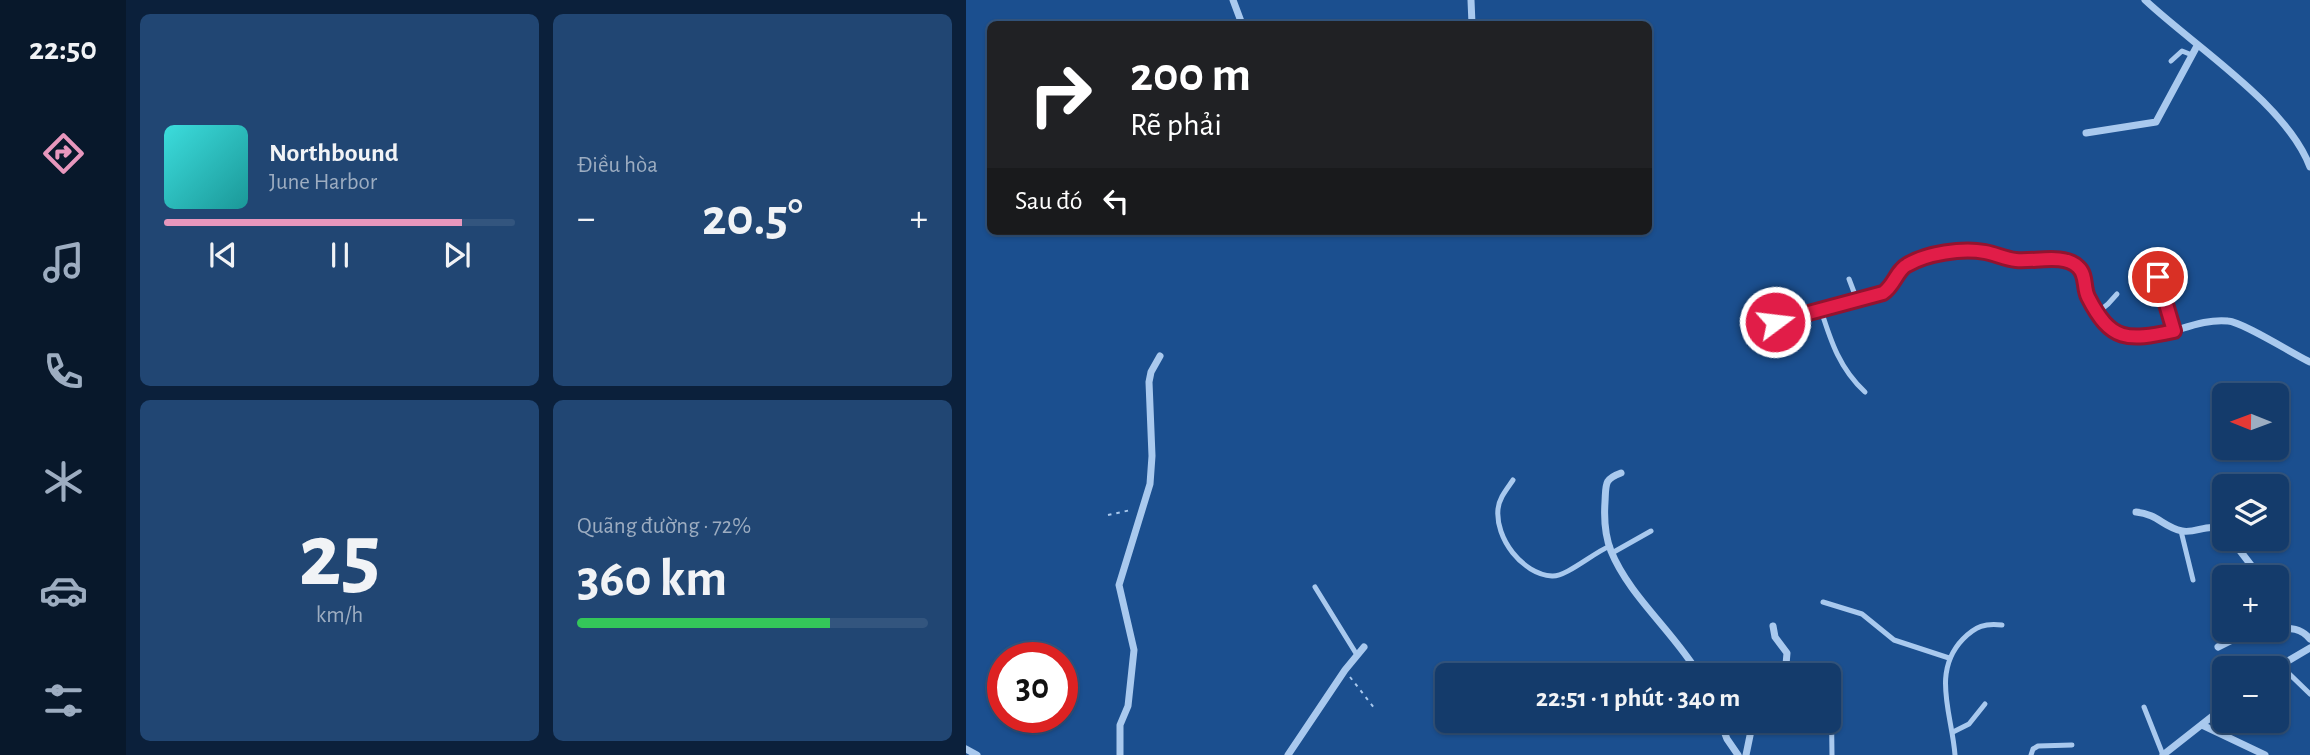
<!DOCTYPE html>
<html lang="vi">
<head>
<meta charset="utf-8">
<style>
  :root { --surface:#143b6b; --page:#214673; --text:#f1f3f6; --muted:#9dadc1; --line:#33557e; --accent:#e797bd }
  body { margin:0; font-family:"Alegreya Sans",sans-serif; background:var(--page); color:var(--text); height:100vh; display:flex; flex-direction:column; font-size:26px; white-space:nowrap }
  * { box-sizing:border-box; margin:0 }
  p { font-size:23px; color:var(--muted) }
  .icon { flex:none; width:38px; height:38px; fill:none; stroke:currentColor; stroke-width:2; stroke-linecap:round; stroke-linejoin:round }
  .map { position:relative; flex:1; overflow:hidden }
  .panel { display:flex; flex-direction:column; gap:14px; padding:14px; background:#0b203b; width:840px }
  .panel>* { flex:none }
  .top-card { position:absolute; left:21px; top:21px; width:665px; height:214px; border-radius:10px; box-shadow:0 2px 5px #0004,0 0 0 2px var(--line); background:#202124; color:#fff; overflow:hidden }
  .needle { width:46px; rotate:271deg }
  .tools { position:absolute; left:1246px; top:383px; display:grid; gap:14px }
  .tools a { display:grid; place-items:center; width:77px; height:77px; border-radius:10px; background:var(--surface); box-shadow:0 2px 5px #0004,0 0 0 2px var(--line); font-size:35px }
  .speed { position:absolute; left:21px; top:642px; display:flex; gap:14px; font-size:35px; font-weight:700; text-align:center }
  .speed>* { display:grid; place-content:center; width:91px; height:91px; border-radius:50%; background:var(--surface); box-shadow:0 2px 5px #0004,0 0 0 2px var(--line); line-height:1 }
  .speed .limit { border:10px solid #d22; background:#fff; color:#111 }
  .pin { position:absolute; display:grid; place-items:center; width:60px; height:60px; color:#fff; margin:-30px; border:4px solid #fff; border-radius:50%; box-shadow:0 2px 7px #0007 }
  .me { position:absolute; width:77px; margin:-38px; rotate:75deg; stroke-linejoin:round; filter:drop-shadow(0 0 5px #0008) }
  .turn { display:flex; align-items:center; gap:24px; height:147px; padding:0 28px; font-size:32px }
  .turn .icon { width:91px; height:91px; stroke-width:2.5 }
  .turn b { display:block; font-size:49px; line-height:60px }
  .then { display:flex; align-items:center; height:66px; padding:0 28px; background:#0003; gap:14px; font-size:26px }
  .big { font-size:52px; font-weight:700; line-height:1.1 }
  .panel .widget { flex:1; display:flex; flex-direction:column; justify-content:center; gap:10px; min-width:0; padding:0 24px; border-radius:10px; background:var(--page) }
  .panel .dial { align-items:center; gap:0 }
  .dial b { font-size:91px; line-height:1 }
  .song { display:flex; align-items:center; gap:21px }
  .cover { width:84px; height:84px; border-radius:10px; background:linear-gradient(135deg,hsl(180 70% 55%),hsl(180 70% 35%)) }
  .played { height:7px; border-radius:4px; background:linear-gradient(90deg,var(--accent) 85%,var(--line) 85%) }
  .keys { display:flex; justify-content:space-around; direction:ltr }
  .heat { display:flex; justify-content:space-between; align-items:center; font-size:38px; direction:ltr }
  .charge { height:10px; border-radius:5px; background:linear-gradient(90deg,#34c759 72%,var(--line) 0) }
  .panel .tiles { flex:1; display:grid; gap:14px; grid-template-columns:repeat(2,1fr) }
  .trip { position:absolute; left:469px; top:663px; width:406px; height:70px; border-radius:10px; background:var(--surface); box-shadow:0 2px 5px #0004,0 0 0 2px var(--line); font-weight:700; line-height:70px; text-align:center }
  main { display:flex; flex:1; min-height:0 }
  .dock { display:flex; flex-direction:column; width:126px; justify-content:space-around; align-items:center; background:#08182b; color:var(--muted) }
  .dock .icon { width:49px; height:49px }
  .dock .on { color:var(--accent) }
  .dock b { font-size:32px; color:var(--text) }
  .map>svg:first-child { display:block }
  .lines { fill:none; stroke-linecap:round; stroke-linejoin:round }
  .path { stroke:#a9c9ee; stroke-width:2; stroke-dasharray:3.5 5; stroke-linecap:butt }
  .lane { stroke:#a9c9ee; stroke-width:5 }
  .street { stroke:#a9c9ee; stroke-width:7 }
  .route-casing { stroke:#92132f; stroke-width:18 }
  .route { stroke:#e11d48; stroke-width:12 }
</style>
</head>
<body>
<main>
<nav class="dock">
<b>22:50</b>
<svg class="icon on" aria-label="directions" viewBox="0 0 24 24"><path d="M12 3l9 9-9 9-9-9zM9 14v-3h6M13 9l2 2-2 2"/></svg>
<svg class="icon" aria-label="music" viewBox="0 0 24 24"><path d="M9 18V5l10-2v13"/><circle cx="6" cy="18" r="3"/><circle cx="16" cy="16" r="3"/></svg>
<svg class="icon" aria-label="phone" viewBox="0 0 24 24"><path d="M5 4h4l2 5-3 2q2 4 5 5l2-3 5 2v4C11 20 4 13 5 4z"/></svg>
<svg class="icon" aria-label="climate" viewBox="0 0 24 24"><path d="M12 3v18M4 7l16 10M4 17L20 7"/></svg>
<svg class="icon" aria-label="car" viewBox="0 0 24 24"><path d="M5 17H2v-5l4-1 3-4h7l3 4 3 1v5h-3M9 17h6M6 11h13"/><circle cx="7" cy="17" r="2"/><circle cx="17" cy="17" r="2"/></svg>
<svg class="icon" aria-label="filters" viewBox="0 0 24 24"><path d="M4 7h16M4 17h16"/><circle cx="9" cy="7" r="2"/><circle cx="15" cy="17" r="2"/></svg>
</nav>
<section class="panel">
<div class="tiles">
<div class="widget">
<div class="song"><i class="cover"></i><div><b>Northbound</b><p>June Harbor</p></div></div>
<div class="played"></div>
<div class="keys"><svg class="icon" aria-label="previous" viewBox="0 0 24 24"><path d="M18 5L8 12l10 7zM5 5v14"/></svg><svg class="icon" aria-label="pause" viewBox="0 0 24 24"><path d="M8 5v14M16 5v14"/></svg><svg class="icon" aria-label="next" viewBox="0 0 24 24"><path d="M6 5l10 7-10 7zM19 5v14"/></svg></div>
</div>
<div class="widget"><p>Điều hòa</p>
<div class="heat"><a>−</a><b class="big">20.5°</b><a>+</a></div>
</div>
<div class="widget dial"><b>25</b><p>km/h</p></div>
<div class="widget"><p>Quãng đường · 72%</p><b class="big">360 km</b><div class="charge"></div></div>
</div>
</section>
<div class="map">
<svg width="1344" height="755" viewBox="0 0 1344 755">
  <rect width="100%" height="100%" fill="#1b4f8f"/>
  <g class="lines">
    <g class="path">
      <path d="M142,515L165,510"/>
      <path d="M384,677L409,709"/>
    </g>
    <g class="lane">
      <path d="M1205,61L1216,51L1226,55"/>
      <path d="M1192,277L1208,331"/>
      <path d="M883,279L891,300"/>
      <path d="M855,310C865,342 874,369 899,392"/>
      <path d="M1131,313L1142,304L1151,294"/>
      <path d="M547,480C541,489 533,498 532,509C529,538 556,574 586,576C600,577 627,553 644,546"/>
      <path d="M1215,531L1227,580"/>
      <path d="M646,553L685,531"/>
      <path d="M349,587L391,655"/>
      <path d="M857,602L896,614L928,640L983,658"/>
      <path d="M1315,666L1344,694"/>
      <path d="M865,678L866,755"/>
      <path d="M1178,707L1197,755"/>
      <path d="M987,732L1003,724L1019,704"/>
      <path d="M989,755C986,714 965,672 997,639C1010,626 1019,623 1036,625"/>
      <path d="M1065,755L1067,749L1072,746L1106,745"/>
    </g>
    <g class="street">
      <path d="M267,0L276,24"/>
      <path d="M505,0L506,24"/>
      <path d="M1179,0C1229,47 1320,104 1344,167"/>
      <path d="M1120,133L1190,122L1231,46"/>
      <path d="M809,322L917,293L922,290L939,265L986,253L1018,252L1052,261L1101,260C1122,271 1114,278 1121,295C1127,309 1136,326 1151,332C1188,349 1224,317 1262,321C1277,322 1327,354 1344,362"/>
      <path d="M655,473C638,479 640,484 639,502C638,517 639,536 645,551C663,596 709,633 734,676"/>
      <path d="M1170,512C1192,514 1197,527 1216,531C1231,534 1244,521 1258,532"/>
      <path d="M1265,539L1288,569L1289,578"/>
      <path d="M807,626L809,637L821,653L819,676"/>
      <path d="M1311,628C1325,628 1335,628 1344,639"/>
      <path d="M1252,647L1286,630"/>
      <path d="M1310,668L1344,648"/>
      <path d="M754,721L761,739L772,755"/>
      <path d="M1236,725L1299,755"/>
      <path d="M0,749L11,755"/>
      <path d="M154,755V725L162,706L168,650L153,585L184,484L186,456L183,382L185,372L194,356"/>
      <path d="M322,755L379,670L398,647"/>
      <path d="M780,755L787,721"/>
      <path d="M1197,755L1258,707"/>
    </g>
  </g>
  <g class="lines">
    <defs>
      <path id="route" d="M809,322L917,293C928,286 931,270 941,265C961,253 996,248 1019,252C1030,254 1039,259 1050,260C1068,262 1098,253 1112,267C1121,275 1117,287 1122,297C1145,342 1161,341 1208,331L1192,277"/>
    </defs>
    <use href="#route" class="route-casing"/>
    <use href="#route" class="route"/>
  </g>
</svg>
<div class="tools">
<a><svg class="needle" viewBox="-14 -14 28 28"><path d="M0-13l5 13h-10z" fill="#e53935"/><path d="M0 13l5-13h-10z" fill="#9dadc1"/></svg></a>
<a><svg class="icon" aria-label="layers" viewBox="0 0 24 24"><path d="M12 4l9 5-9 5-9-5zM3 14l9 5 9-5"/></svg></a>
<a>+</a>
<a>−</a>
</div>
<div class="speed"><div class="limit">30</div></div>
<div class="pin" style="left:1192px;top:277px;background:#d93025"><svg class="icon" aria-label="arrive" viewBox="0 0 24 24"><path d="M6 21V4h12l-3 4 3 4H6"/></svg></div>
<svg class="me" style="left:809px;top:322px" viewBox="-20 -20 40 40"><circle r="17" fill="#e11d48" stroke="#fff" stroke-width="3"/><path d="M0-11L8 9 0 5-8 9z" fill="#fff"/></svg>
<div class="trip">22:51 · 1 phút · 340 m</div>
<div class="top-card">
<div class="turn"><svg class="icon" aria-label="right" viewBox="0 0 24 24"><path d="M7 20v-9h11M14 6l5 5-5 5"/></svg><div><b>200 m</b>Rẽ phải</div></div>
<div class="then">Sau đó<svg class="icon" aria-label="left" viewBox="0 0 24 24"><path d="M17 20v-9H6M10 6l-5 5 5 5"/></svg></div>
</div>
</div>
</main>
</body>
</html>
